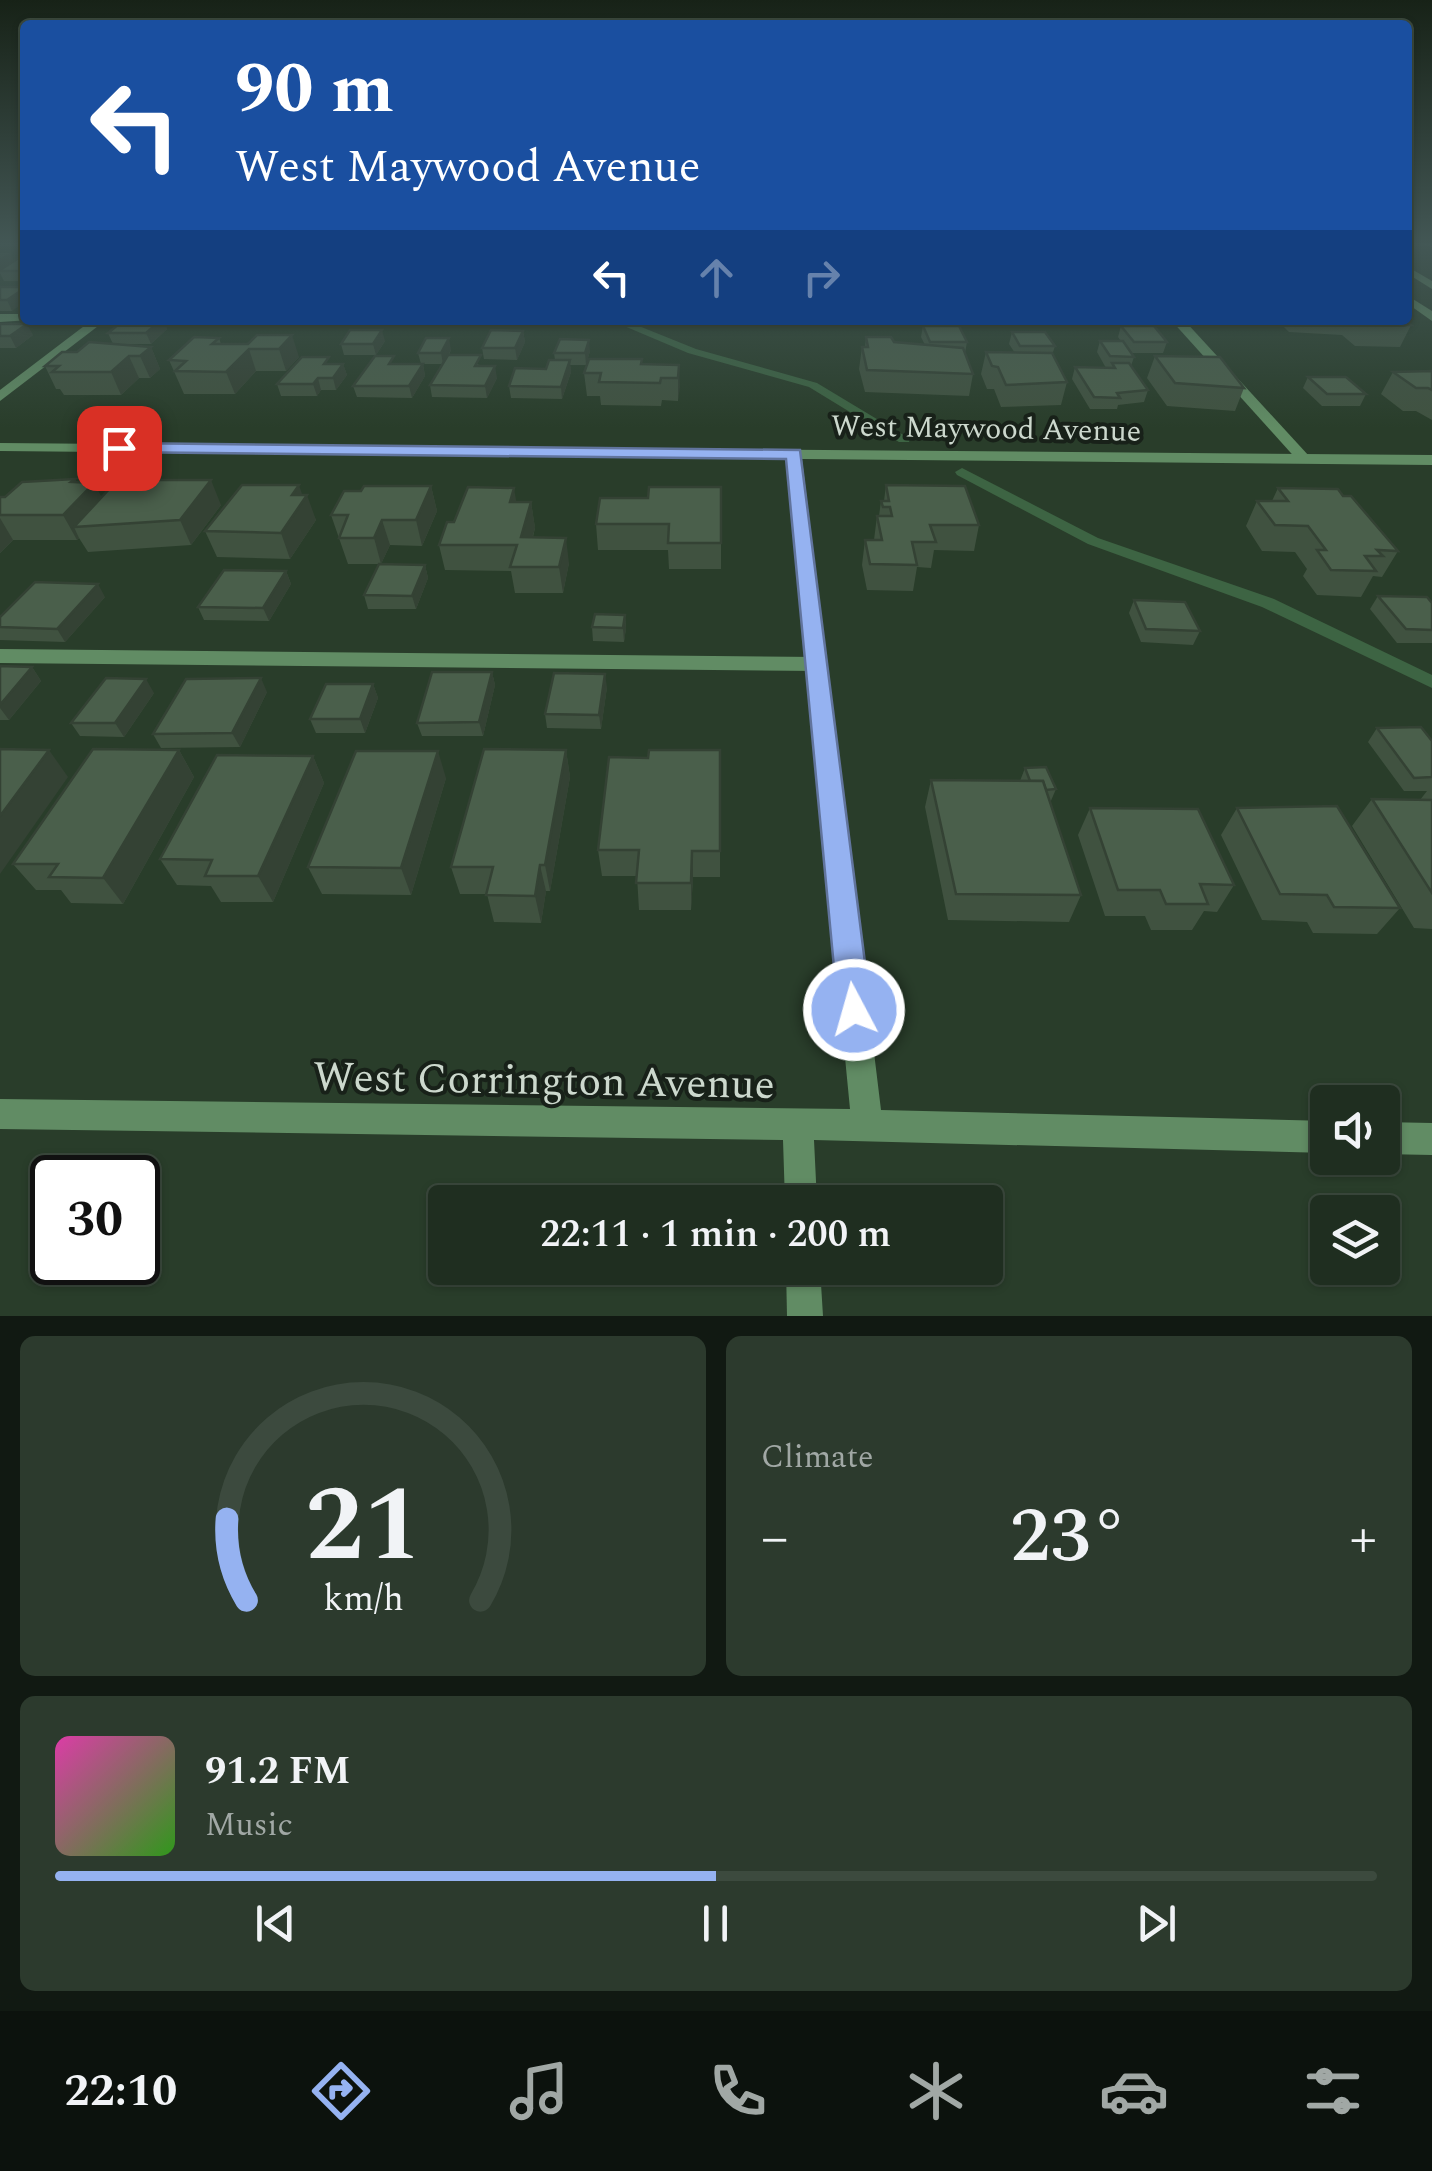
<!DOCTYPE html>
<html lang="en">
<head>
<meta charset="utf-8">
<style>
  :root { --surface:#1f2e20; --page:#2c3a2d; --text:#f1f3f6; --muted:#a1a8a5; --line:#3c4a3e; --accent:#95b2f1 }
  body { margin:0; font-family:Spectral,serif; background:var(--page); color:var(--text); height:100vh; display:flex; flex-direction:column; font-size:38px; white-space:nowrap }
  * { box-sizing:border-box; margin:0 }
  p { font-size:32px; color:var(--muted) }
  .icon { flex:none; width:55px; height:55px; fill:none; stroke:currentColor; stroke-width:2; stroke-linecap:round; stroke-linejoin:round }
  .map { position:relative; height:1316px; overflow:hidden }
  .side { display:flex; flex-direction:column; gap:20px; padding:20px; background:#111912; flex:1 }
  .side>* { flex:none }
  .banner { position:absolute; left:20px; top:20px; width:1392px; height:305px; border-radius:10px; box-shadow:0 2px 8px #0004,0 0 0 2px var(--line); background:#1a4fa0; color:#fff; overflow:hidden }
  .tools { position:absolute; left:1310px; top:1085px; display:grid; gap:20px }
  .tools a { display:grid; place-items:center; width:90px; height:90px; border-radius:10px; background:var(--surface); box-shadow:0 2px 8px #0004,0 0 0 2px var(--line); font-size:50px }
  .speed { position:absolute; left:30px; top:1155px; display:flex; gap:20px; font-size:50px; font-weight:700; text-align:center }
  .speed>* { display:grid; place-content:center; width:130px; height:130px; border-radius:50%; background:var(--surface); box-shadow:0 2px 8px #0004,0 0 0 2px var(--line); line-height:1 }
  .speed .limit { border:5px solid #111; border-radius:15px; background:#fff; color:#111 }
  .pin { position:absolute; display:grid; place-items:center; width:85px; height:85px; color:#fff; margin:-42px; border-radius:20px; box-shadow:0 5px 15px #0006 }
  .me { position:absolute; width:110px; margin:-55px; rotate:354deg; stroke-linejoin:round; filter:drop-shadow(0 0 8px #0008) }
  .turn { display:flex; align-items:center; gap:35px; height:210px; padding:0 50px; font-size:45px }
  .turn .icon { width:130px; height:130px; stroke-width:2.5 }
  .turn b { display:block; font-size:70px; line-height:85px }
  .lanes { display:flex; align-items:center; height:95px; padding:0 50px; background:#0003; justify-content:center; gap:50px; direction:ltr }
  .lanes .off { opacity:.35 }
  .big { font-size:75px; font-weight:600; line-height:1.1 }
  .side .tile { flex:1; display:flex; flex-direction:column; justify-content:center; gap:15px; min-width:0; padding:0 35px; border-radius:15px; background:var(--page) }
  .side .dial { align-items:center; gap:0 }
  .dial svg { height:260px; overflow:visible; fill:none; stroke:var(--line); stroke-width:7; stroke-linecap:round; text-anchor:middle }
  .dial text { fill:var(--text); stroke:none }
  .song { display:flex; align-items:center; gap:30px }
  .cover { width:120px; height:120px; border-radius:15px; background:linear-gradient(135deg,hsl(320 70% 55%),hsl(110 70% 35%)) }
  .played { height:10px; border-radius:5px; background:linear-gradient(90deg,var(--accent) 50%,var(--line) 50%) }
  .keys { display:flex; justify-content:space-around; direction:ltr }
  .heat { display:flex; justify-content:space-between; align-items:center; font-size:55px; direction:ltr }
  .side .tiles { flex:1; display:grid; gap:20px; grid-template-columns:1fr 1fr }
  .tile:last-child { grid-column:span 2 }
  .trip { position:absolute; left:428px; top:1185px; width:575px; height:100px; border-radius:10px; background:var(--surface); box-shadow:0 2px 8px #0004,0 0 0 2px var(--line); font-weight:600; line-height:100px; text-align:center }
  .tab-bar { display:flex; height:160px; justify-content:space-around; align-items:center; background:#0c120d; color:var(--muted) }
  .tab-bar .icon { width:70px; height:70px }
  .tab-bar .on { color:var(--accent) }
  .tab-bar b { font-size:45px; color:var(--text) }
  .map>svg:first-child { display:block }
  .lines { fill:none; stroke-linecap:round; stroke-linejoin:round }
  .stream { fill:#3d6443; fill-rule:evenodd }
  .service { fill:#618c64; fill-rule:evenodd }
  .minor { fill:#618c64; fill-rule:evenodd }
  .wall { fill:#405240 }
  .shaded-wall { fill:#344234 }
  .building { fill:#4a5f4b; stroke:#344234; stroke-width:2.5 }
  .route { fill:#95b2f1; stroke:#61749d; stroke-width:2.5 }
  .labels { text-anchor:middle; stroke-width:8; stroke-linejoin:round; paint-order:stroke }
  .far-street-label { font-size:30px; fill:#ccd8cd; stroke:#182119 }
  .near-street-label { font-size:42px; fill:#ccd8cd; stroke:#182119 }
</style>
</head>
<body>
<div class="map">
<svg width="1432" height="1316" viewBox="0 0 1432 1316">
  <rect width="100%" height="100%" fill="#293d2a"/>
  <g class="lines">
    <g class="stream">
      <path d="M610,320H624L696,349L817,383L910,439L909,442H899L809,387L688,353Z"/>
      <path d="M962,468L1098,538L1274,599L1432,675V688L1262,607L1088,544L957,475L955,472Z"/>
    </g>
    <g class="service">
      <path d="M0,314H25V320H30L0,322Z"/>
      <path d="M1171,320H1184L1309,456V462H1299Z"/>
      <path d="M0,649L817,657L827,664L817,671L0,663Z"/>
    </g>
    <g class="minor">
      <path d="M1422,243H1432V247L1423,245Z"/>
      <path d="M1408,267L1432,281V289L1408,274Z"/>
      <path d="M1408,296L1432,311V321L1408,304Z"/>
      <path d="M92,320H106L0,401V390Z"/>
      <path d="M0,443L1432,455V465L802,459L881,1110L1328,1121V1153L814,1140L817,1202H785L783,1140L0,1129V1099L850,1109L787,459L0,451Z"/>
      <path d="M1382,1122L1432,1123V1155L1382,1154Z"/>
      <path d="M786,1268H820L823,1316H787Z"/>
    </g>
  </g>
  <g class="wall">
    <path d="M0,253H10L14,261L25,254V281H4L0,273Z"/>
    <path d="M0,287H25L12,311H0Z"/>
    <path d="M124,320H163L167,329L151,344H115L151,347L160,369L150,378H139L121,395H64L60,389H56L45,366L77,352L113,344L108,333Z"/>
    <path d="M1277,320H1404L1411,325L1400,347L1355,346L1342,335L1289,332Z"/>
    <path d="M0,324L33,335L16,348H0Z"/>
    <path d="M923,326L967,342L965,353L973,374L969,396L865,392L859,369L862,347H865L866,337L894,342L925,345L921,337Z"/>
    <path d="M1121,326L1167,342L1163,353H1131L1134,357L1131,366L1148,390L1144,402L1118,405L1117,409H1090L1072,379L1075,367L1106,368L1097,352L1100,341H1121L1118,337Z"/>
    <path d="M523,331L525,342L517,360L484,359L482,348Z"/>
    <path d="M1012,332L1055,346L1052,355L1067,382L1061,405L1001,407L994,389H987L981,374L986,352L1015,353L1009,344Z"/>
    <path d="M257,335L299,357L286,371H256L235,394H184L169,360L219,338L221,344H248Z"/>
    <path d="M385,341L376,355H344L341,344Z"/>
    <path d="M451,350L449,355L483,366L497,378L487,398L432,397L430,385L442,364H423L425,376L412,398L357,397L353,386L421,364L418,353Z"/>
    <path d="M590,351L586,365H570L571,372L562,399L511,398L509,386L546,369L555,360L554,353Z"/>
    <path d="M1155,356L1244,388L1235,411L1167,406L1147,378Z"/>
    <path d="M642,359V364L679,365L678,401L662,400L661,406L601,405L600,396H587L584,373Z"/>
    <path d="M331,364H343L347,375L336,390H321L317,396H281L277,384Z"/>
    <path d="M1432,371V420L1416,411H1403L1381,394L1393,372Z"/>
    <path d="M1308,377L1366,394L1360,406H1322L1303,388Z"/>
    <path d="M75,479L77,483H94L101,497L221,505L191,545L88,552L79,538L77,540H13L0,553V497H5Z"/>
    <path d="M886,485L979,525L974,551L934,550L931,568L917,567L913,591L867,590L862,565L865,540H874L877,516H879L881,501H884Z"/>
    <path d="M431,486L437,511L422,546L390,545L381,564H348L331,515L361,491Z"/>
    <path d="M721,487V569H669L668,550H598L596,524Z"/>
    <path d="M1278,488L1398,551L1382,577L1373,576L1361,597L1317,595L1303,576L1307,569L1295,552L1262,551L1246,526L1257,501H1272Z"/>
    <path d="M303,495L316,520L290,559L217,557L205,531Z"/>
    <path d="M517,502H531L535,528L533,537L569,563L563,593H515L511,571L445,570L439,545L454,522Z"/>
    <path d="M425,565L428,578L416,609H368L364,595Z"/>
    <path d="M286,571L291,584L269,621L204,620L198,607Z"/>
    <path d="M1378,596L1432,603V643H1397L1370,609Z"/>
    <path d="M105,597L65,642L0,640V617Z"/>
    <path d="M1134,600L1200,631L1193,645L1141,642L1129,613Z"/>
    <path d="M625,615L626,628L624,642L593,641L592,627Z"/>
    <path d="M0,666L32,667L41,681L9,720H0Z"/>
    <path d="M492,672L495,685L483,736H422L417,723Z"/>
    <path d="M373,684L378,698L365,733H316L310,719Z"/>
    <path d="M607,687L601,729L547,728L545,714Z"/>
    <path d="M267,692L240,747L161,748L153,734Z"/>
    <path d="M154,693L124,737L80,736L71,723Z"/>
    <path d="M1377,728L1432,741V929L1414,928L1352,826L1372,799L1420,800L1427,791H1404L1368,742Z"/>
    <path d="M179,750L194,777L123,904L71,903L61,890H36L13,864Z"/>
    <path d="M566,750L570,777L550,891H546L541,923L494,922L487,894H460L451,867Z"/>
    <path d="M720,750V877H693L691,910H639L637,876H602L598,850L648,758Z"/>
    <path d="M313,756L324,783L273,902H221L211,886L177,885L160,859Z"/>
    <path d="M1025,768L1056,789L1050,803L1081,895L1069,922L948,920L925,807L931,780L1020,781Z"/>
    <path d="M446,778L411,895L322,894L308,867Z"/>
    <path d="M1090,808L1234,885L1217,912L1204,911L1192,930H1151L1145,916H1105L1078,835Z"/>
    <path d="M1237,808L1400,908L1377,934L1313,933L1307,922L1262,920L1221,835Z"/>
  </g>
  <g class="shaded-wall">
    <path d="M10,253L14,262L0,271V258Z"/>
    <path d="M25,288V302L12,311L7,300Z"/>
    <path d="M161,320H163L167,329L151,344L146,333Z"/>
    <path d="M27,324L33,335L16,348L10,336Z"/>
    <path d="M382,330L385,341L376,355L373,344Z"/>
    <path d="M523,331L525,342L517,360L515,348Z"/>
    <path d="M292,335L299,357L286,371L279,349Z"/>
    <path d="M449,338L451,350L443,364L441,353Z"/>
    <path d="M589,340L590,351L586,365L585,353Z"/>
    <path d="M151,347L160,369L150,378L140,356Z"/>
    <path d="M249,349L256,371L235,394L226,372Z"/>
    <path d="M129,356L139,378L121,395L111,372Z"/>
    <path d="M570,360L571,372L562,399L561,387Z"/>
    <path d="M343,364L347,375L336,390L333,378Z"/>
    <path d="M423,364L425,376L412,398L409,386Z"/>
    <path d="M679,365L680,387L678,401V378Z"/>
    <path d="M495,366L497,378L487,398L485,386Z"/>
    <path d="M318,378L321,390L317,396L313,384Z"/>
    <path d="M75,479L83,494L94,483L107,508L74,527L79,538L77,540L63,515L71,482Z"/>
    <path d="M211,480L221,505L191,545L180,520Z"/>
    <path d="M299,485L304,500L307,495L316,520L290,559L281,533L292,495Z"/>
    <path d="M431,486L437,511L422,546L416,520Z"/>
    <path d="M514,488L518,512L510,502Z"/>
    <path d="M531,502L535,528L525,563L521,537Z"/>
    <path d="M0,518L13,540L0,553Z"/>
    <path d="M382,520L390,545L381,564L374,538Z"/>
    <path d="M566,538L569,563L563,593L559,567Z"/>
    <path d="M425,565L428,578L416,609L412,596Z"/>
    <path d="M286,571L291,584L269,621L263,608Z"/>
    <path d="M98,584L105,597L65,642L57,629Z"/>
    <path d="M625,615L626,628L624,642L623,628Z"/>
    <path d="M32,667L41,681L9,720L0,708V705Z"/>
    <path d="M492,672L495,685L483,736L479,722Z"/>
    <path d="M605,674L607,687L601,729L599,715Z"/>
    <path d="M261,678L267,692L240,747L232,733Z"/>
    <path d="M146,679L154,693L124,737L115,723Z"/>
    <path d="M373,684L378,698L365,733L360,719Z"/>
    <path d="M49,750L68,777L0,874V816Z"/>
    <path d="M179,750L194,777L123,904L103,878Z"/>
    <path d="M566,750L570,777L550,891L545,865Z"/>
    <path d="M438,751L446,778L411,895L401,868Z"/>
    <path d="M313,756L324,783L273,902L258,876Z"/>
    <path d="M692,851L693,877L691,910V883Z"/>
    <path d="M540,865L546,891L541,923L535,896Z"/>
  </g>
  <g class="building">
    <path d="M25,254V271H0V270Z"/>
    <path d="M0,287H25V288L7,300H0Z"/>
    <path d="M124,320H161L146,333H108Z"/>
    <path d="M1359,320H1404L1411,325H1365Z"/>
    <path d="M0,324H27L10,336H0Z"/>
    <path d="M923,326H959L967,342H930Z"/>
    <path d="M1121,326H1154L1167,342H1134Z"/>
    <path d="M350,330H382L373,344H341Z"/>
    <path d="M491,330L523,331L515,348H482Z"/>
    <path d="M1012,332H1045L1055,346H1020Z"/>
    <path d="M257,335H292L279,349H249L226,372L175,371L186,361L169,360L194,337L219,338L212,344H248Z"/>
    <path d="M866,337H891L894,342L963,348L973,374L867,370L862,347H868Z"/>
    <path d="M426,338H449L441,353H418Z"/>
    <path d="M560,339L589,340L585,353H554Z"/>
    <path d="M1100,341H1123L1134,357L1110,356Z"/>
    <path d="M89,342L151,347L140,356H129L111,372H52L59,366H45L62,352H77Z"/>
    <path d="M986,352L1052,353L1067,382L1006,385L998,367L992,366Z"/>
    <path d="M448,355H481L475,366H495L485,386L430,385Z"/>
    <path d="M375,356H394L389,364H423L409,386H353Z"/>
    <path d="M1155,356L1220,357L1244,388L1175,383Z"/>
    <path d="M302,357H329L324,364H343L333,378H318L313,384H277Z"/>
    <path d="M589,359H642L641,364L679,365L678,378H661L660,383L599,382L601,373H584Z"/>
    <path d="M549,360H570L561,387L509,386L515,368L546,369Z"/>
    <path d="M1112,363H1129L1148,390L1117,393L1120,398L1094,397L1075,367L1115,368Z"/>
    <path d="M1432,371V390L1428,388H1416L1393,372Z"/>
    <path d="M1308,377H1346L1366,394H1327Z"/>
    <path d="M75,479L71,482L94,483L63,515H0V497H5L22,482Z"/>
    <path d="M147,480H211L180,520L74,527L113,485H142Z"/>
    <path d="M242,485H299L292,495H307L281,533L205,531Z"/>
    <path d="M886,485L965,486L979,525H930L936,542H912L917,565L870,564L865,540H882L877,516H892L890,507H883L881,501H889Z"/>
    <path d="M364,486H431L416,520H382L374,538H339L348,515H331L344,491H361Z"/>
    <path d="M468,487L514,488L510,502H531L521,537L566,538L559,567H510L517,545H439L447,522H454Z"/>
    <path d="M649,487H721V543H668L669,524H596L600,498H648Z"/>
    <path d="M1278,488L1338,489L1343,496H1351L1398,551L1377,550L1383,556H1365L1376,571L1331,570L1317,550H1326L1308,526L1275,525L1257,501H1288Z"/>
    <path d="M379,564L425,565L412,596L364,595Z"/>
    <path d="M224,570L286,571L263,608L198,607Z"/>
    <path d="M35,582L98,584L57,629L0,627V617Z"/>
    <path d="M1378,596L1427,597L1432,603V630L1406,629Z"/>
    <path d="M1134,600L1185,602L1200,631L1146,629Z"/>
    <path d="M595,614L625,615L623,628L592,627Z"/>
    <path d="M0,666L32,667L0,705Z"/>
    <path d="M432,672H492L479,722L417,723Z"/>
    <path d="M554,673L605,674L599,715L545,714Z"/>
    <path d="M106,678L146,679L115,723H71Z"/>
    <path d="M261,678L232,733L153,734L186,679Z"/>
    <path d="M326,684H373L360,719H310Z"/>
    <path d="M1421,727L1432,741V777L1414,778L1377,728Z"/>
    <path d="M0,749L49,750L0,816Z"/>
    <path d="M93,749L179,750L103,878L49,877L58,864H13Z"/>
    <path d="M484,749L566,750L545,865H540L535,896L486,895L493,867H451Z"/>
    <path d="M649,750H720V851H692L691,883H636L639,850H598L609,757L648,758Z"/>
    <path d="M356,751H438L401,868L308,867Z"/>
    <path d="M217,755L313,756L258,876H205L212,860L160,859Z"/>
    <path d="M1046,767L1056,789L1046,790L1043,781H1030L1025,768Z"/>
    <path d="M931,780L1043,781L1081,895L956,894Z"/>
    <path d="M1372,799L1432,800V893Z"/>
    <path d="M1337,806L1400,908L1334,907L1327,895L1280,894L1237,808Z"/>
    <path d="M1090,808L1198,809L1234,885L1200,884L1208,904H1166L1160,890H1118Z"/>
  </g>
  <linearGradient id="sky" x2="0" y2="1"><stop stop-color="#172217"/><stop offset="0.57" stop-color="#435755"/><stop offset="1" stop-color="#435755" stop-opacity="0"/></linearGradient>
  <rect width="1432" height="428" fill="url(#sky)"/>
  <path class="route" d="M119,443L800,450L871,1010L866,1021L854,1025L843,1021L838,1010L786,459L113,452V444Z"/>
  <g class="labels">
    <g class="far-street-label">
      <text transform="translate(986 428) rotate(1)" y="10">West Maywood Avenue</text>
    </g>
    <g class="near-street-label">
      <text transform="translate(544 1079) rotate(1)" y="15">West Corrington Avenue</text>
    </g>
  </g>
</svg>
<div class="tools">
<a><svg class="icon" aria-label="sound" viewBox="0 0 24 24"><path d="M4 9h4l5-4v14l-5-4H4zM17 9q2 3 0 6"/></svg></a>
<a><svg class="icon" aria-label="layers" viewBox="0 0 24 24"><path d="M12 4l9 5-9 5-9-5zM3 14l9 5 9-5"/></svg></a>
</div>
<div class="speed"><div class="limit">30</div></div>
<div class="pin" style="left:119px;top:448px;background:#d93025"><svg class="icon" aria-label="arrive" viewBox="0 0 24 24"><path d="M6 21V4h12l-3 4 3 4H6"/></svg></div>
<svg class="me" style="left:854px;top:1010px" viewBox="-20 -20 40 40"><circle r="17" fill="#95b2f1" stroke="#fff" stroke-width="3"/><path d="M0-11L8 9 0 5-8 9z" fill="#fff"/></svg>
<div class="trip">22:11 · 1 min · 200 m</div>
<div class="banner">
<div class="turn"><svg class="icon" aria-label="left" viewBox="0 0 24 24"><path d="M17 20v-9H6M10 6l-5 5 5 5"/></svg><div><b>90 m</b>West Maywood Avenue</div></div>
<div class="lanes"><svg class="icon" aria-label="left" viewBox="0 0 24 24"><path d="M17 20v-9H6M10 6l-5 5 5 5"/></svg><svg class="icon off" aria-label="ahead" viewBox="0 0 24 24"><path d="M12 20V5M6 11l6-6 6 6"/></svg><svg class="icon off" aria-label="right" viewBox="0 0 24 24"><path d="M7 20v-9h11M14 6l5 5-5 5"/></svg></div>
</div>
</div>
<section class="side">
<div class="tiles">
<div class="tile dial"><svg viewBox="0 0 100 80">
<path d="M14 69A42 42 0 1 1 86 69"/>
<path d="M14 69A42 42 0 0 1 8 44" stroke="#95b2f1"/>
<text x="50" y="56" font-size="32" font-weight="700">21</text>
<text x="50" y="72" font-size="11">km/h</text>
</svg></div>
<div class="tile"><p>Climate</p>
<div class="heat"><a>−</a><b class="big">23°</b><a>+</a></div>
</div>
<div class="tile">
<div class="song"><i class="cover"></i><div><b>91.2 FM</b><p>Music</p></div></div>
<div class="played"></div>
<div class="keys"><svg class="icon" aria-label="previous" viewBox="0 0 24 24"><path d="M18 5L8 12l10 7zM5 5v14"/></svg><svg class="icon" aria-label="pause" viewBox="0 0 24 24"><path d="M8 5v14M16 5v14"/></svg><svg class="icon" aria-label="next" viewBox="0 0 24 24"><path d="M6 5l10 7-10 7zM19 5v14"/></svg></div>
</div>
</div>
</section>
<nav class="tab-bar">
<b>22:10</b>
<svg class="icon on" aria-label="directions" viewBox="0 0 24 24"><path d="M12 3l9 9-9 9-9-9zM9 14v-3h6M13 9l2 2-2 2"/></svg>
<svg class="icon" aria-label="music" viewBox="0 0 24 24"><path d="M9 18V5l10-2v13"/><circle cx="6" cy="18" r="3"/><circle cx="16" cy="16" r="3"/></svg>
<svg class="icon" aria-label="phone" viewBox="0 0 24 24"><path d="M5 4h4l2 5-3 2q2 4 5 5l2-3 5 2v4C11 20 4 13 5 4z"/></svg>
<svg class="icon" aria-label="climate" viewBox="0 0 24 24"><path d="M12 3v18M4 7l16 10M4 17L20 7"/></svg>
<svg class="icon" aria-label="car" viewBox="0 0 24 24"><path d="M5 17H2v-5l4-1 3-4h7l3 4 3 1v5h-3M9 17h6M6 11h13"/><circle cx="7" cy="17" r="2"/><circle cx="17" cy="17" r="2"/></svg>
<svg class="icon" aria-label="filters" viewBox="0 0 24 24"><path d="M4 7h16M4 17h16"/><circle cx="9" cy="7" r="2"/><circle cx="15" cy="17" r="2"/></svg>
</nav>
</body>
</html>
